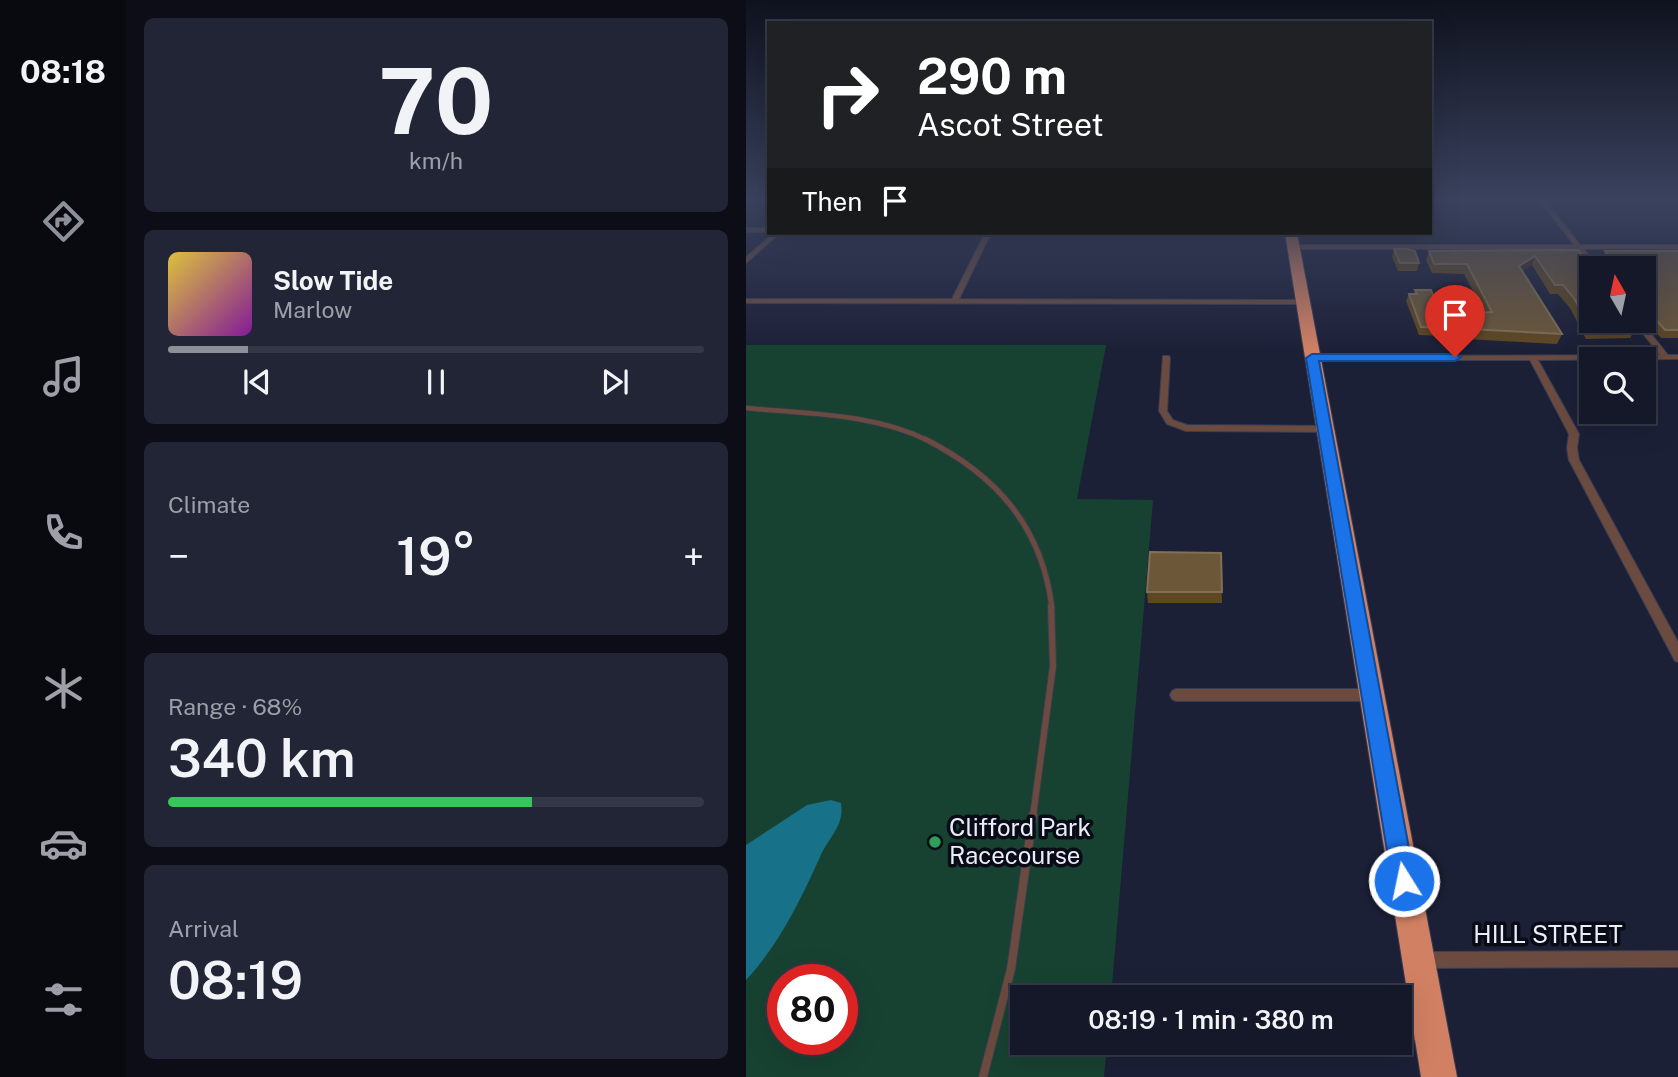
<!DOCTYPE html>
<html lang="en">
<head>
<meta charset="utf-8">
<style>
  :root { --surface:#151829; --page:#222535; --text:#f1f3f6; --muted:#9da0a8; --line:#343746; --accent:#8c9099 }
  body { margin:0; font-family:"Public Sans",sans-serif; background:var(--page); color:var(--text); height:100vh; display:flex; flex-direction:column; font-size:26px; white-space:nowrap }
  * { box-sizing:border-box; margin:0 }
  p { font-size:23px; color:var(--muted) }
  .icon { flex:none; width:38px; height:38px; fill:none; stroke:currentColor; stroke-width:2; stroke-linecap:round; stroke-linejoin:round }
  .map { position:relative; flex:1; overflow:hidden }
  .sheet { display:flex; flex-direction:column; gap:18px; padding:18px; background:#0c0d17; width:620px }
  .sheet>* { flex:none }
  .banner { position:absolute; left:21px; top:21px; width:665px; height:214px; border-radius:0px; box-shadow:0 7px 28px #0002,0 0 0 2px var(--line); background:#202124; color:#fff; overflow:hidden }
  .needle { width:46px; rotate:351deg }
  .tools { position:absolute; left:833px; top:256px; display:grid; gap:14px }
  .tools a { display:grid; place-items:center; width:77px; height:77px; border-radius:0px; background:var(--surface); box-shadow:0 7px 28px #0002,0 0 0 2px var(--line); font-size:35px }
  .speed { position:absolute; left:21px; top:964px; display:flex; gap:14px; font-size:35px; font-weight:700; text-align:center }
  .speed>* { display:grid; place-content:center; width:91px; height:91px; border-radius:50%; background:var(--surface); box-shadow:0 7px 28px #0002,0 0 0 2px var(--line); line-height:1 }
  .speed .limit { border:10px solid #d22; background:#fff; color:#111 }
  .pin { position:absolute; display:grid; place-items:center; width:60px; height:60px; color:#fff; margin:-72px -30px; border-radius:50% 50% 50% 0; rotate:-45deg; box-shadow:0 0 7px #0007 }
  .pin .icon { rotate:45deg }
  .me { position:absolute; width:77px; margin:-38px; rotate:350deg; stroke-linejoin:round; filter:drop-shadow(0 0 5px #0008) }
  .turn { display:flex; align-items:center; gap:24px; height:147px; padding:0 35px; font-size:32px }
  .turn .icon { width:91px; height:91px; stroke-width:2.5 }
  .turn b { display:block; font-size:49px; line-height:60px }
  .then { display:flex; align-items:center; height:66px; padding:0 35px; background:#0003; gap:14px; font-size:26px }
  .big { font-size:52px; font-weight:600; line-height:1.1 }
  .sheet .card { flex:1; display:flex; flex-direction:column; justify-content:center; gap:10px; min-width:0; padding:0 24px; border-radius:10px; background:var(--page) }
  .sheet .dial { align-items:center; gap:0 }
  .dial b { font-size:91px; line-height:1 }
  .song { display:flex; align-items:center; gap:21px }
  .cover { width:84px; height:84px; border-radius:10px; background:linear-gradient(135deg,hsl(50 70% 55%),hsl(290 70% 35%)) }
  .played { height:7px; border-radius:4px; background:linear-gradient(90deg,var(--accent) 15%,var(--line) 15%) }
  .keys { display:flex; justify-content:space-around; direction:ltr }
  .heat { display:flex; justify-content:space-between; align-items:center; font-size:38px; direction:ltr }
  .charge { height:10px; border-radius:5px; background:linear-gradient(90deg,#34c759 68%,var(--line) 0) }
  .trip { position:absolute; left:264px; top:985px; width:402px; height:70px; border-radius:0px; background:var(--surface); box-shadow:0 7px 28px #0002,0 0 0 2px var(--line); font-weight:600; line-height:70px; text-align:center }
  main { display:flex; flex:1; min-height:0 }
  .tab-bar { display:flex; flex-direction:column; width:126px; justify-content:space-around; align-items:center; background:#080a10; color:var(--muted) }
  .tab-bar .icon { width:49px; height:49px }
  .tab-bar .on { color:var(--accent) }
  .tab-bar b { font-size:32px; color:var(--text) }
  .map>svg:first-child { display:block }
  .green { fill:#174231; fill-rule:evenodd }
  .water { fill:#177189 }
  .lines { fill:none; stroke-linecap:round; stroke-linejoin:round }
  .lane-far3-casing { stroke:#393d53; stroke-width:6 }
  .lane-far2-casing { stroke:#393d53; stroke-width:7 }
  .lane-far1-casing { stroke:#393d53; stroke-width:8 }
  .lane-casing { stroke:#393d53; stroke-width:10 }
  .street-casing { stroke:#393d53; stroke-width:2 }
  .highway-casing { stroke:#393d53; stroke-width:2 }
  .lane-far3 { stroke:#6b4b3f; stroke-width:4.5 }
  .lane-far2 { stroke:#6b4b3f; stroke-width:5 }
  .lane-far1 { stroke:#6b4b3f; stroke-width:6 }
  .lane { stroke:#6b4b3f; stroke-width:8 }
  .street { fill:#6b4b3f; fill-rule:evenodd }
  .highway { fill:#d18063; fill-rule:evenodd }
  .wall { fill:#5e4721 }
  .shaded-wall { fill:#3d3020 }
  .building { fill:#6c5839; stroke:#807058; stroke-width:2 }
  .route { fill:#1a73e8; stroke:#114b97; stroke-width:2 }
  .leisure-dot { fill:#2e9e5b; stroke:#090b15; stroke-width:2.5 }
  .labels { text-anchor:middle; stroke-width:7; stroke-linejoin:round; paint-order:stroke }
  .near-poi-label { font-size:24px; fill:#e9edfc; stroke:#090b15; text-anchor:start }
  .near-street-label { font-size:24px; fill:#e9edfc; stroke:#090b15 }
</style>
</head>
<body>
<main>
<nav class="tab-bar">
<b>08:18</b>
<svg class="icon on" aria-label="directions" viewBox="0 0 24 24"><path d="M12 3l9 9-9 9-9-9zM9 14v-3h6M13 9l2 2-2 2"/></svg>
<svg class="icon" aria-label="music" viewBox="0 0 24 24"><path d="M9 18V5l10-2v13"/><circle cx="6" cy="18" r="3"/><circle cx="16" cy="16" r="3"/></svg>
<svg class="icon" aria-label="phone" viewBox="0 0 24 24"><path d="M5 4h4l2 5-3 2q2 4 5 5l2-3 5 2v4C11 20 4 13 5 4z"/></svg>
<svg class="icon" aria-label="climate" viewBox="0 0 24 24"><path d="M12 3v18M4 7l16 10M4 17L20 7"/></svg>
<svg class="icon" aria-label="car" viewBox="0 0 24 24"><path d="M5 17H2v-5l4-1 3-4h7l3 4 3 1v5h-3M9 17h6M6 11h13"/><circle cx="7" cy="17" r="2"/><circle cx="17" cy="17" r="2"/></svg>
<svg class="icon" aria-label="filters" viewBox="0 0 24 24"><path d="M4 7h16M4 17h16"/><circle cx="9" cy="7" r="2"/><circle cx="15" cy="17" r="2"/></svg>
</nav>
<section class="sheet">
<div class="card dial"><b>70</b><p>km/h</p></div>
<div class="card">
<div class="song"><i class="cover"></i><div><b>Slow Tide</b><p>Marlow</p></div></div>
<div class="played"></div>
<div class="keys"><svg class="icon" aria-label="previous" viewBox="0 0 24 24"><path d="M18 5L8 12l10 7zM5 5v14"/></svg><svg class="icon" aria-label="pause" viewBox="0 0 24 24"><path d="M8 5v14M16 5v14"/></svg><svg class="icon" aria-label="next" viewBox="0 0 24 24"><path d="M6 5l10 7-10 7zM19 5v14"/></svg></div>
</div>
<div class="card"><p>Climate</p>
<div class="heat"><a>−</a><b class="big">19°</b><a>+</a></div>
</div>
<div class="card"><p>Range · 68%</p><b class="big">340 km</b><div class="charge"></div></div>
<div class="card"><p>Arrival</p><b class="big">08:19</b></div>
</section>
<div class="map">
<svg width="933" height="1077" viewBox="0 0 933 1077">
  <rect width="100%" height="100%" fill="#1c2037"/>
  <path class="green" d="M0,345H360L331,499L407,500L365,997L276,998V1043H361L358,1077H0ZM37,980H96V1040H37Z"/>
  <path class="water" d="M85,800L95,803C99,826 82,838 74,857C53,903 34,943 0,980V845L61,805Z"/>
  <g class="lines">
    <defs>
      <path id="lane-far3" d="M0,408C60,414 127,413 183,441"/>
      <path id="lane-far2" d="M179,439C250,475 296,526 306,608"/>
      <path id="lane-far1" d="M287,816L307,666L305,606"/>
      <path id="lane" d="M237,1077L265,969L287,815"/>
      <g id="street">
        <path d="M793,200H799L834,245H933V249H838L852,268H845L831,249H547L544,247L547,245H828Z"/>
        <rect x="0" y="228" width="23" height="4"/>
        <path d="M28,233H34L0,263V257Z"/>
        <path d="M239,233H245L213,299L557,300L561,302L557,304L0,303V299H206Z"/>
        <path d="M886,320H894L922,355H933V359L792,360L833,434L831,448L833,460L933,644V662L929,661L823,460L821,448L823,434L784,360H566L562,358L566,356L914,355Z"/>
        <path d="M417,356H423L424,358L421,411L427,420L441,425L579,426L583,429L579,432L440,431L421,424L413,411Z"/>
        <path d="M430,689H625L629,691L631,695L629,699L625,701H430L426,699L424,695L426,691Z"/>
        <path d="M933,951V967L675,968L669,966L667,960L669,954L675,952Z"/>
        <path d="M654,1022H682L688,1025L691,1031L688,1037L682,1040H654Z"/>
      </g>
      <path id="highway" d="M539,233H551L711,1077H675Z"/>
    </defs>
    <use href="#lane-far3" class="lane-far3-casing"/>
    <use href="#lane-far2" class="lane-far2-casing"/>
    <use href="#lane-far1" class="lane-far1-casing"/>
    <use href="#lane" class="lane-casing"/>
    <use href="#street" class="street-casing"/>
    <use href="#highway" class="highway-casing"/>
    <use href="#lane-far3" class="lane-far3"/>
    <use href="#lane-far2" class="lane-far2"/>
    <use href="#lane-far1" class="lane-far1"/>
    <use href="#lane" class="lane"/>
    <use href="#street" class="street"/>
    <use href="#highway" class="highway"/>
  </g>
  <g class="wall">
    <path d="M648,249L673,263L671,271H652L646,257Z"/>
    <path d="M832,250L890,328L884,338L840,339L824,308L812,294H804L786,265L776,271L816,334L811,344L719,339L712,323L715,314L738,312L718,274L686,273L680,260L683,251Z"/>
    <path d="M859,251H933V338H915L900,321L902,317L898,311V268H863L856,258Z"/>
    <path d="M669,290L699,328L697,336L673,335L660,301L663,294H668Z"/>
    <path d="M475,553L476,603H402L401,592Z"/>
  </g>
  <path class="shaded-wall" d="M789,256L786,265L769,275L773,266Z"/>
  <g class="building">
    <path d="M648,249H660L669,251L673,263H654Z"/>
    <path d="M832,250L846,268L845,320H884L890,328L845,329L828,298L817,285H809L789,256L773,266L816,334L723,329L715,314L746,312L721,264H688L683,251Z"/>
    <path d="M859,251H933V330H919L904,313L909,312L898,298V268H873Z"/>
    <path d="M669,290H685L699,328L675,327L663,294H671Z"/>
    <path d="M404,552L475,553L476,592H401Z"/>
  </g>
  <linearGradient id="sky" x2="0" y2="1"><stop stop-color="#0f121e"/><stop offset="0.57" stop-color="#3a425e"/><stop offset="1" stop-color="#3a425e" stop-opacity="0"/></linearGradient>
  <rect width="933" height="351" fill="url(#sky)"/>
  <path class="route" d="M566,354H709L715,357L709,361H573L669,881L666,889L658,892L650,889L646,881L560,358Z"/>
  <circle class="leisure-dot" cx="189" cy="842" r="7"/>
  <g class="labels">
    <g class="near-poi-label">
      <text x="203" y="836">Clifford Park<tspan x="203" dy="28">Racecourse</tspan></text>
    </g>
    <g class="near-street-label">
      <text x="802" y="943">HILL STREET</text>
    </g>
  </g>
</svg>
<div class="tools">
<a><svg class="needle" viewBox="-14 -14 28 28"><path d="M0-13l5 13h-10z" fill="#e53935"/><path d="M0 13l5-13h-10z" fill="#9da0a8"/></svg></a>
<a><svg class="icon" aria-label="search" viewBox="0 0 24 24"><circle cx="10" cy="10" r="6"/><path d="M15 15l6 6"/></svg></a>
</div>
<div class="speed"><div class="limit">80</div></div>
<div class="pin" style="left:709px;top:357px;background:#d93025"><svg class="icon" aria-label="arrive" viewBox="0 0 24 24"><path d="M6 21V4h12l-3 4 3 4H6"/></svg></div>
<svg class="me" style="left:658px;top:881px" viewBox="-20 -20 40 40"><circle r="17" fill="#1a73e8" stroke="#fff" stroke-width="3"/><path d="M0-11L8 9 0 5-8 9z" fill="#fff"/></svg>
<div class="trip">08:19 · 1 min · 380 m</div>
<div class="banner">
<div class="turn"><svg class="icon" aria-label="right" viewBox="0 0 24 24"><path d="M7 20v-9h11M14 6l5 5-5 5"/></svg><div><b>290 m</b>Ascot Street</div></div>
<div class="then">Then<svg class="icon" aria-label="arrive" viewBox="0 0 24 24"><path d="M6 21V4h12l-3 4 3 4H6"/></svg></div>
</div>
</div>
</main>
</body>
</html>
